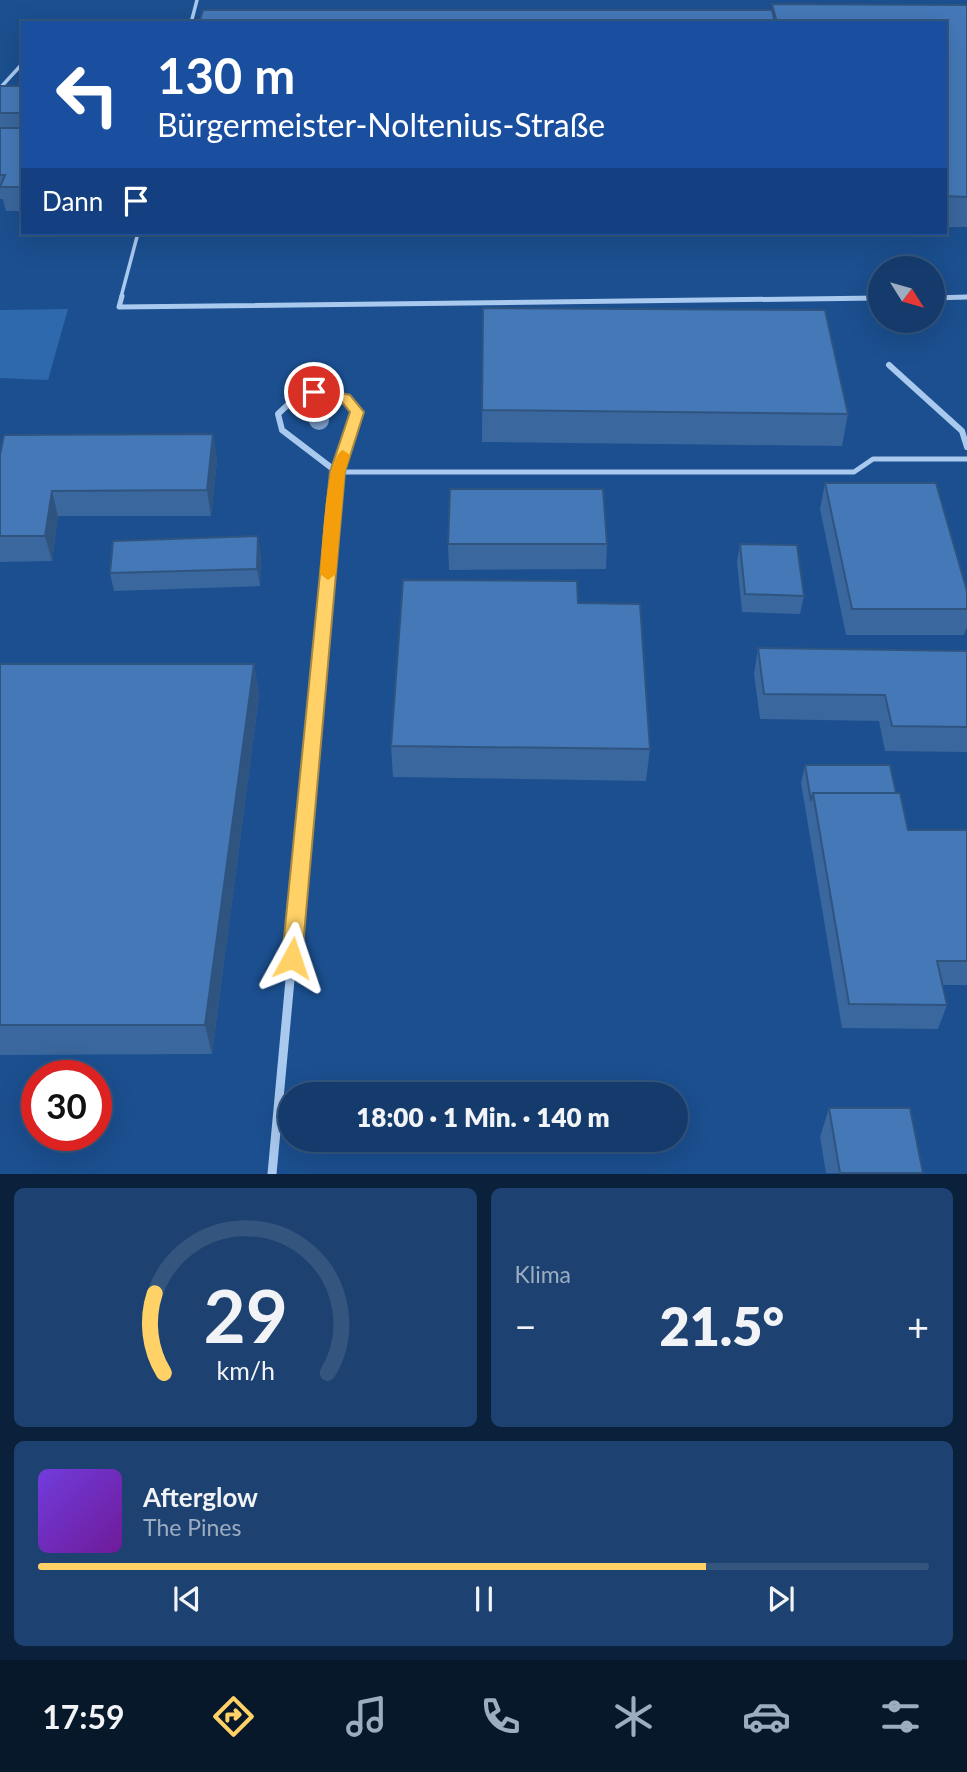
<!DOCTYPE html>
<html lang="de">
<head>
<meta charset="utf-8">
<style>
  :root { --surface:#143b6b; --page:#1d4271; --text:#f1f3f6; --muted:#9dadc1; --line:#33557e; --accent:#ffd166 }
  body { margin:0; font-family:Lato,sans-serif; background:var(--page); color:var(--text); height:100vh; display:flex; flex-direction:column; font-size:26px; white-space:nowrap }
  * { box-sizing:border-box; margin:0 }
  p { font-size:23px; color:var(--muted) }
  .icon { flex:none; width:38px; height:38px; fill:none; stroke:currentColor; stroke-width:2; stroke-linecap:round; stroke-linejoin:round }
  .map { position:relative; height:1174px; overflow:hidden }
  .details { display:flex; flex-direction:column; gap:14px; padding:14px; background:#0b203b; flex:1 }
  .details>* { flex:none }
  .guide { position:absolute; left:21px; top:21px; width:926px; height:214px; border-radius:0px; box-shadow:0 7px 28px #0002,0 0 0 2px var(--line); background:#1a4fa0; color:#fff; overflow:hidden }
  .needle { width:46px; rotate:127deg }
  .controls { position:absolute; left:868px; top:256px; display:grid; gap:14px }
  .controls a { display:grid; place-items:center; width:77px; height:77px; border-radius:50%; background:var(--surface); box-shadow:0 7px 28px #0002,0 0 0 2px var(--line); font-size:35px }
  .speed { position:absolute; left:21px; top:1060px; display:flex; gap:14px; font-size:35px; font-weight:700; text-align:center }
  .speed>* { display:grid; place-content:center; width:91px; height:91px; border-radius:50%; background:var(--surface); box-shadow:0 7px 28px #0002,0 0 0 2px var(--line); line-height:1 }
  .speed .limit { border:10px solid #d22; background:#fff; color:#111 }
  .pin { position:absolute; display:grid; place-items:center; width:60px; height:60px; color:#fff; margin:-30px; border:4px solid #fff; border-radius:50%; box-shadow:0 2px 7px #0007 }
  .me { position:absolute; width:77px; margin:-38px; rotate:5deg; stroke-linejoin:round; filter:drop-shadow(0 0 5px #0008) }
  .turn { display:flex; align-items:center; gap:24px; height:147px; padding:0 21px; font-size:32px }
  .turn .icon { width:91px; height:91px; stroke-width:2.5 }
  .turn b { display:block; font-size:49px; line-height:60px }
  .then { display:flex; align-items:center; height:66px; padding:0 21px; background:#0003; gap:14px; font-size:26px }
  .big { font-size:52px; font-weight:800; line-height:1.1 }
  .details .widget { flex:1; display:flex; flex-direction:column; justify-content:center; gap:10px; min-width:0; padding:0 24px; border-radius:10px; background:var(--page) }
  .details .dial { align-items:center; gap:0 }
  .dial svg { height:182px; overflow:visible; fill:none; stroke:var(--line); stroke-width:7; stroke-linecap:round; text-anchor:middle }
  .dial text { fill:var(--text); stroke:none }
  .song { display:flex; align-items:center; gap:21px }
  .cover { width:84px; height:84px; border-radius:10px; background:linear-gradient(135deg,hsl(260 70% 55%),hsl(280 70% 35%)) }
  .played { height:7px; border-radius:4px; background:linear-gradient(90deg,var(--accent) 75%,var(--line) 75%) }
  .keys { display:flex; justify-content:space-around; direction:ltr }
  .heat { display:flex; justify-content:space-between; align-items:center; font-size:38px; direction:ltr }
  .details .tiles { flex:1; display:grid; gap:14px; grid-template-columns:1fr 1fr }
  .widget:last-child { grid-column:span 2 }
  .trip { position:absolute; left:278px; top:1082px; width:410px; height:70px; border-radius:35px; background:var(--surface); box-shadow:0 7px 28px #0002,0 0 0 2px var(--line); font-weight:800; line-height:70px; text-align:center }
  .tab-bar { display:flex; height:112px; justify-content:space-around; align-items:center; background:#08182b; color:var(--muted) }
  .tab-bar .icon { width:49px; height:49px }
  .tab-bar .current { color:var(--accent) }
  .tab-bar b { font-size:32px; color:var(--text) }
  .map>svg:first-child { display:block }
  .green { fill:#2e69ad }
  .lines { fill:none; stroke-linecap:round; stroke-linejoin:round }
  .service-far1 { stroke:#a9c9ee; stroke-width:3.5 }
  .service { stroke:#a9c9ee; stroke-width:5 }
  .minor-far1 { stroke:#a9c9ee; stroke-width:6 }
  .minor { stroke:#a9c9ee; stroke-width:9 }
  .tree { fill:#7ea0ca }
  .wall { fill:#3a679d }
  .shaded-wall { fill:#305480 }
  .building { fill:#4478b7; stroke:#305480; stroke-width:2 }
  .route { fill:#ffd166; stroke:#a68842; stroke-width:2 }
  .slow { fill:#f59e0b }
</style>
</head>
<body>
<div class="map">
<svg width="967" height="1174" viewBox="0 0 967 1174">
  <rect width="100%" height="100%" fill="#1b4f8f"/>
  <path class="green" d="M68,309L48,380L0,378V310Z"/>
  <g class="lines">
    <g class="service-far1">
      <path d="M191,23L197,0"/>
      <path d="M0,88L23,63"/>
      <path d="M121,297L138,233"/>
      <path d="M952,297H967"/>
    </g>
    <g class="service">
      <path d="M122,296L119,307L880,298"/>
      <path d="M933,298L967,297"/>
      <path d="M337,472H854L873,459H967"/>
    </g>
    <g class="minor-far1">
      <path d="M889,365L962,431L967,447"/>
      <path d="M318,392L341,396L357,412L337,472L282,430L278,414L295,398Z"/>
      <path d="M318,680L337,472"/>
    </g>
    <path class="minor" d="M272,1174L318,678"/>
  </g>
  <circle class="tree" cx="319" cy="420" r="10"/>
  <g class="wall">
    <path d="M772,4L967,5V227H945V23H199L772,10Z"/>
    <path d="M0,86H23V211H6L3,199H0Z"/>
    <path d="M483,308L848,414L842,446L482,442Z"/>
    <path d="M213,434L217,460L211,516H58L52,561L0,562V455Z"/>
    <path d="M825,483L967,591V627L964,635H846L820,509Z"/>
    <path d="M448,544H607L606,569L449,570Z"/>
    <path d="M740,544L804,596L800,614L742,612L737,562Z"/>
    <path d="M261,554L260,586L114,591L110,573Z"/>
    <path d="M578,603L650,749L646,781L393,777L391,746Z"/>
    <path d="M758,648L967,651V752L885,751L879,721L760,719L754,674Z"/>
    <path d="M0,664H254L259,696L212,1054L0,1055Z"/>
    <path d="M805,765L896,793L908,830H967V985H943L947,1005L938,1029L842,1028L801,783Z"/>
    <path d="M829,1108L923,1173H826L820,1137Z"/>
  </g>
  <g class="shaded-wall">
    <path d="M213,434L217,460L211,516L207,490Z"/>
    <path d="M52,491L58,516L52,561L45,536Z"/>
    <path d="M258,536L261,554L260,586L257,569Z"/>
    <path d="M254,664L259,696L212,1054L205,1025Z"/>
  </g>
  <g class="building">
    <path d="M772,4L967,5V197L945,196V23H777Z"/>
    <path d="M203,10H772L775,23H199Z"/>
    <rect x="0" y="86" width="23" height="27"/>
    <path d="M0,128H23V187H0L5,175H0Z"/>
    <path d="M483,308L825,310L848,414L482,410Z"/>
    <path d="M213,434L207,490L52,491L45,536H0V455L4,435Z"/>
    <path d="M825,483H936L967,591V609H852Z"/>
    <path d="M450,489H603L607,544H448Z"/>
    <path d="M258,536L257,569L110,573L113,541Z"/>
    <path d="M740,544L797,545L804,596L745,594Z"/>
    <path d="M403,580L577,581L578,603L640,604L650,749L391,746Z"/>
    <path d="M758,648L967,651V727L892,726L885,695L764,694Z"/>
    <path d="M0,664H254L205,1025H0Z"/>
    <path d="M805,765H890L896,793H813L811,801Z"/>
    <path d="M813,793H900L908,830H967V961H937L947,1005L849,1004Z"/>
    <path d="M829,1108H910L923,1173H840Z"/>
  </g>
  <path class="route" d="M314,387L350,395L364,412L345,472L302,958L299,964L292,966L285,964L282,958L330,472L350,412L341,401L309,395V389Z"/>
  <path class="slow" d="M343,450L350,455L345,472L336,574L328,580L320,574C322,553 325,456 343,450Z"/>
</svg>
<div class="controls">
<a><svg class="needle" viewBox="-14 -14 28 28"><path d="M0-13l5 13h-10z" fill="#e53935"/><path d="M0 13l5-13h-10z" fill="#9dadc1"/></svg></a>
</div>
<div class="speed"><div class="limit">30</div></div>
<div class="pin" style="left:314px;top:392px;background:#d93025"><svg class="icon" aria-label="arrive" viewBox="0 0 24 24"><path d="M6 21V4h12l-3 4 3 4H6"/></svg></div>
<svg class="me" style="left:292px;top:958px" viewBox="-20 -20 40 40"><path d="M0-17L14 15 0 8-14 15z" fill="#ffd166" stroke="#fff" stroke-width="4"/></svg>
<div class="trip">18:00 · 1 Min. · 140 m</div>
<div class="guide">
<div class="turn"><svg class="icon" aria-label="left" viewBox="0 0 24 24"><path d="M17 20v-9H6M10 6l-5 5 5 5"/></svg><div><b>130 m</b>Bürgermeister-Noltenius-Straße</div></div>
<div class="then">Dann<svg class="icon" aria-label="arrive" viewBox="0 0 24 24"><path d="M6 21V4h12l-3 4 3 4H6"/></svg></div>
</div>
</div>
<section class="details">
<div class="tiles">
<div class="widget dial"><svg viewBox="0 0 100 80">
<path d="M14 69A42 42 0 1 1 86 69"/>
<path d="M14 69A42 42 0 0 1 10 34" stroke="#ffd166"/>
<text x="50" y="56" font-size="32" font-weight="700">29</text>
<text x="50" y="72" font-size="11">km/h</text>
</svg></div>
<div class="widget"><p>Klima</p>
<div class="heat"><a>−</a><b class="big">21.5°</b><a>+</a></div>
</div>
<div class="widget">
<div class="song"><i class="cover"></i><div><b>Afterglow</b><p>The Pines</p></div></div>
<div class="played"></div>
<div class="keys"><svg class="icon" aria-label="previous" viewBox="0 0 24 24"><path d="M18 5L8 12l10 7zM5 5v14"/></svg><svg class="icon" aria-label="pause" viewBox="0 0 24 24"><path d="M8 5v14M16 5v14"/></svg><svg class="icon" aria-label="next" viewBox="0 0 24 24"><path d="M6 5l10 7-10 7zM19 5v14"/></svg></div>
</div>
</div>
</section>
<nav class="tab-bar">
<b>17:59</b>
<svg class="icon current" aria-label="directions" viewBox="0 0 24 24"><path d="M12 3l9 9-9 9-9-9zM9 14v-3h6M13 9l2 2-2 2"/></svg>
<svg class="icon" aria-label="music" viewBox="0 0 24 24"><path d="M9 18V5l10-2v13"/><circle cx="6" cy="18" r="3"/><circle cx="16" cy="16" r="3"/></svg>
<svg class="icon" aria-label="phone" viewBox="0 0 24 24"><path d="M5 4h4l2 5-3 2q2 4 5 5l2-3 5 2v4C11 20 4 13 5 4z"/></svg>
<svg class="icon" aria-label="climate" viewBox="0 0 24 24"><path d="M12 3v18M4 7l16 10M4 17L20 7"/></svg>
<svg class="icon" aria-label="car" viewBox="0 0 24 24"><path d="M5 17H2v-5l4-1 3-4h7l3 4 3 1v5h-3M9 17h6M6 11h13"/><circle cx="7" cy="17" r="2"/><circle cx="17" cy="17" r="2"/></svg>
<svg class="icon" aria-label="filters" viewBox="0 0 24 24"><path d="M4 7h16M4 17h16"/><circle cx="9" cy="7" r="2"/><circle cx="15" cy="17" r="2"/></svg>
</nav>
</body>
</html>
